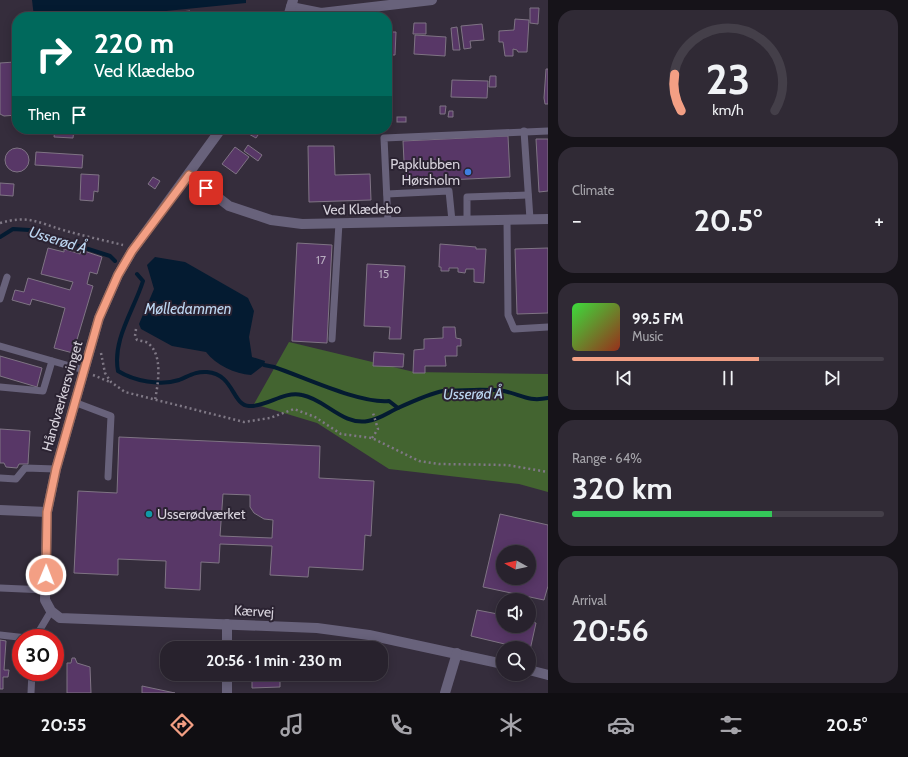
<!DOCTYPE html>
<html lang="en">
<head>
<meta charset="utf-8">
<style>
  :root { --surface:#28222d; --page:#302a35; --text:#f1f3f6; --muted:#a5a4aa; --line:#443f49; --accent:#f39f84 }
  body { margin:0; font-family:Cabin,sans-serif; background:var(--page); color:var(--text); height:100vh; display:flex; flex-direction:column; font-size:15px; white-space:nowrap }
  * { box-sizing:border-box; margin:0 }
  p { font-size:13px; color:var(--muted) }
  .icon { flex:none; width:22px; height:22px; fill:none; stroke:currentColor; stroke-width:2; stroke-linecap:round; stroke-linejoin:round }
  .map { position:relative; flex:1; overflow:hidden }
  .details { display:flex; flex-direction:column; gap:10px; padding:10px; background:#161319; width:360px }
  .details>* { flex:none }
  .top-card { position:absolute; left:12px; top:12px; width:380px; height:122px; border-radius:16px; box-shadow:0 2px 10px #0003,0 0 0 1px var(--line); background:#00695c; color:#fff; overflow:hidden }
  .needle { width:26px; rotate:278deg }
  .buttons { position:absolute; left:496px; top:545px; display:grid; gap:8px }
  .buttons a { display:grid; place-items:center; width:40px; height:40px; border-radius:50%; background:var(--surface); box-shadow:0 2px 10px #0003,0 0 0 1px var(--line); font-size:20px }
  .speed { position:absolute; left:12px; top:629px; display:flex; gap:8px; font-size:20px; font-weight:700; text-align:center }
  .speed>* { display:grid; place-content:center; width:52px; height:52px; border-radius:50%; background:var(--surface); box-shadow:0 2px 10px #0003,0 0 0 1px var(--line); line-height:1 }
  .speed .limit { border:6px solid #d22; background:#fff; color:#111 }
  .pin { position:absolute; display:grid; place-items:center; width:34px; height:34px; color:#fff; margin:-17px; border-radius:8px; box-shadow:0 2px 6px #0006 }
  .me { position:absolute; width:44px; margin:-22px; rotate:1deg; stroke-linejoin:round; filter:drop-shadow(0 0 3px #0008) }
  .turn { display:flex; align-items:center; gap:14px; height:84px; padding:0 16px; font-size:18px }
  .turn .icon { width:52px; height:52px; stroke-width:2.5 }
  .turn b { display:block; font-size:28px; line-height:34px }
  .then { display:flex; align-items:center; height:38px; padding:0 16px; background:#0003; gap:8px; font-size:15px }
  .big { font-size:30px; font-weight:700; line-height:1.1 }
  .details .tile { flex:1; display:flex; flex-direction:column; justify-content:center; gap:6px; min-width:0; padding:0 14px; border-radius:16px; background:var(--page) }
  .details .dial { align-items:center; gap:0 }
  .dial svg { height:104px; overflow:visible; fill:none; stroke:var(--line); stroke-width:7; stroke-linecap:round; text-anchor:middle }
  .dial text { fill:var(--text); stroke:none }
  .song { display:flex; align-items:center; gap:12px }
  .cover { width:48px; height:48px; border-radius:6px; background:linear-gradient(135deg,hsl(120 70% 55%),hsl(10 70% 35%)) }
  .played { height:4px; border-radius:2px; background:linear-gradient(90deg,var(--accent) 60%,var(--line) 60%) }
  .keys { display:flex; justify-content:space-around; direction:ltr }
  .heat { display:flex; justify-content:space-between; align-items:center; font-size:22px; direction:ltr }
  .charge { height:6px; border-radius:3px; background:linear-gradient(90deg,#34c759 64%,var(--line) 0) }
  .trip { position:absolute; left:160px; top:641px; width:228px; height:40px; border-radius:16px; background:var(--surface); box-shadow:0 2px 10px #0003,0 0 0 1px var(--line); font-weight:700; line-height:40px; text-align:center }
  .tab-bar { display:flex; height:64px; justify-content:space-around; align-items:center; background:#100e12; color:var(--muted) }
  .tab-bar .icon { width:28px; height:28px }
  .tab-bar .selected { color:var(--accent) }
  .tab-bar b { font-size:18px; color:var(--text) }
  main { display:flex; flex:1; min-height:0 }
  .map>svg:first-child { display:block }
  .forest { fill:#436430 }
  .water { fill:#041b31 }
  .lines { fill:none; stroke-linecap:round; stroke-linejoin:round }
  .stream { stroke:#041b31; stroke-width:4 }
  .building { fill:#583767; stroke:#7f7484; fill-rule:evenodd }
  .path { stroke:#7f7885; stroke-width:2.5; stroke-dasharray:2 3; stroke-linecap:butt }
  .lane { stroke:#68627b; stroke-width:7 }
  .street { stroke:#68627b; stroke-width:10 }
  .route-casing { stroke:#9e6756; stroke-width:10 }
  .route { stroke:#f39f84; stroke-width:7 }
  .shop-dot { fill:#3f7fe0; stroke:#2b2332; stroke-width:1.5 }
  .culture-dot { fill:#0f9aa8; stroke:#2b2332; stroke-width:1.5 }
  .labels { text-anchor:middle; stroke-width:4; stroke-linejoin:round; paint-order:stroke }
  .number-label { font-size:12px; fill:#b7abbf }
  .poi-label { font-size:14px; fill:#d7d2dc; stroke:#2b2332; text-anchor:end }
  .street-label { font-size:14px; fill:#d7d2dc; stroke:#2b2332 }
  .water-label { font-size:15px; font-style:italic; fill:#bcd6f1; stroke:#2b2332 }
</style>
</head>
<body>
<main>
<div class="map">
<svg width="548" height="693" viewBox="0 0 548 693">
  <rect width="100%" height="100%" fill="#352d3c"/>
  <path class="forest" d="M289,342L414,372L548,374V492L519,484L389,469L317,423L254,404Z"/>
  <g class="water">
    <path d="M32,0H246V3L106,17H34Z"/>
    <path d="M155,257L185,262L248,298L254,311L249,337L252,357L265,361L264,365L251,375C235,374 216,365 206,352L172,346L141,329L139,324L154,289L147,265Z"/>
  </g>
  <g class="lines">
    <g class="stream">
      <path d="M0,237L13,229L29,230L110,256L115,261"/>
      <path d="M137,274L143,281C134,310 112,340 118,371C134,381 160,386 179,380C189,376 196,371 207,372C234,374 232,405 249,406C268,407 282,391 302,395C325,399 343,426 368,421C380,419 387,413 398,408C409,403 432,393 443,391C456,390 492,389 504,391C522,395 528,402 548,398"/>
      <path d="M264,365L274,367C304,377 360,404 389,401L398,408"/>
    </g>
  </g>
  <g class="building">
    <path d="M530,8H539L538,24L530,23Z"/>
    <path d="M190,11V17H171V13Z"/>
    <path d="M515,19L529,20L527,52H518L517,50L513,49V56H505L503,42H499V31L514,30Z"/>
    <path d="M414,23H426V34H413Z"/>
    <path d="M482,24L484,40L470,41L471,48L464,49L461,26Z"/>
    <path d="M457,27L460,50H453L451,28Z"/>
    <path d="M387,32H396L395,55H387Z"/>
    <path d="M415,35L446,37L445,56L414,54Z"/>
    <path d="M15,62L17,63V115L4,116L0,114V63Z"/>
    <path d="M546,69H548V104H545L544,98Z"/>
    <path d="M490,76H496V87H489Z"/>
    <path d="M452,80L488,81L487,98L451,97Z"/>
    <path d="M440,106H446L445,114H440Z"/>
    <path d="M449,111H453V117H448Z"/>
    <rect x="397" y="117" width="9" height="5"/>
    <path d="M55,129H74L73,138L54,137Z"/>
    <path d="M249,129H262L256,138L247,133Z"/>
    <path d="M508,136L510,177L405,182L403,141Z"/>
    <path d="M536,139H548V191L539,192Z"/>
    <path d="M248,145L262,155L258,161L244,151Z"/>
    <path d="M308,146H334L335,175L370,174L371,200L309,202Z"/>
    <path d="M235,147L249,157L236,174L222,164Z"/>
    <circle cx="17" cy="160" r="12"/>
    <path d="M36,152L83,155L82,168L35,165Z"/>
    <path d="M81,174L99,175L98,192L94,191L93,201L80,200Z"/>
    <path d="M153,177L160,181L155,189L148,184Z"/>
    <path d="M0,183L14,184L13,196L0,195Z"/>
    <path d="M297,243L332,245L327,343L292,341Z"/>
    <path d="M440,244L476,247V249H486L484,283L474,282V269H466L465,273L458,272V268H449V271H441V267H439Z"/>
    <path d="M48,248L64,252V249L80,254L81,250L102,257L97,274L90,272L87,284L93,286L73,353L54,348L65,308L32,299L30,305L12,300L15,290L24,292L28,278L70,290L73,282L41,274Z"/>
    <path d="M548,248V313L517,314L515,249Z"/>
    <path d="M367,264L405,266L401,339H389L390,327L364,326Z"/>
    <path d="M443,327H455L456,338L461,339V346H457V356H445L446,366H425V373H413L414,350L424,349V339L443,338Z"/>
    <path d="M374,352L404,354L403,367L373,366Z"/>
    <path d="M0,356L42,368L37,387L0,376Z"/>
    <path d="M0,429L30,431L28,464H19L17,468L6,467L4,463H0Z"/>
    <path d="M119,437L320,446L319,478L374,481L371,536L365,535L363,570L309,567L308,577L270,575L272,546L220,544L219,563L201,562L200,590L165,588L166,561L118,559V575L74,573L78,491L117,493ZM223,494L250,495V507L254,513L264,519L273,520L272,538L220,536Z"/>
    <path d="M500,514L548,525V586L544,600L483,587ZM503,552H529V578H503Z"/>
    <path d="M477,610L503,615V626H529V621L536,623L530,650L471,636Z"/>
    <path d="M0,640L6,641L4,670H9L8,677H3V689H0Z"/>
    <path d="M166,648H167V666L160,663Z"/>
    <path d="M72,658H75L77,663L90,667L91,693H67V663H71Z"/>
    <path d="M252,674H280V687L252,688Z"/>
    <path d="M142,686L175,693H142Z"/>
  </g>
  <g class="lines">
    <g class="path">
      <path d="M0,223C28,215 37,222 63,230C83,236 103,240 123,245"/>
      <path d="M136,329L135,336L137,340C141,341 146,341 149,344C163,356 158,384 155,400"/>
      <path d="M101,353L105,373L111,382L125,392L244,422L270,418L294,409L315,417L341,434L372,438L419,461L439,464L507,465L548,472"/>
      <path d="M93,375L110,382"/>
      <path d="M372,438L378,429L373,413"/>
    </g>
    <g class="lane">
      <path d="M524,131L530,219"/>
      <path d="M387,194L449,191L452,221"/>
      <path d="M507,220L508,315L514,329L548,327"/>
      <path d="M467,221V197L528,195"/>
      <path d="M388,222L384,138L548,131"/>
      <path d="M0,299L7,277"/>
      <path d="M332,339L339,223"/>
      <path d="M0,346L84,370"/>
      <path d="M0,387L43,391L52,361"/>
      <path d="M74,402L111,416L108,477"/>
      <path d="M0,478L16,479L25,468L56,469"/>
      <path d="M0,588L46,590"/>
      <path d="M0,635L27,638"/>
      <path d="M35,638L51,611"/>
      <path d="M31,693L32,672"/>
    </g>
    <g class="street">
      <path d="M291,7L321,13L432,0"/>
      <path d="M288,17L293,0"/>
      <path d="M221,129L132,251L118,275L99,318L56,469L47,512L45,600L51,611L60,618L317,628L369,635L503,664"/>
      <path d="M189,175L229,206L271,220L302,224L548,219"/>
      <path d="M0,510L47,512"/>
      <path d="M227,624V648"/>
      <path d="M529,670L548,675"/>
      <path d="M227,674V693"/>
      <path d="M445,693L457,653"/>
    </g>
  </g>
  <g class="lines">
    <defs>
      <path id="route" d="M46,575L47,512L56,469L99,318L118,275L132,251L189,175L206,188"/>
    </defs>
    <use href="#route" class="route-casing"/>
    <use href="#route" class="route"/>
  </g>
  <circle class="shop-dot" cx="468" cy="172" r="4"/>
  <circle class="culture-dot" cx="149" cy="514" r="4"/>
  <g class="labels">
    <g class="number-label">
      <text x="321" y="264">17</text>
      <text x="384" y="278">15</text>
    </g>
    <g class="poi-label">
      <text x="460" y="169">Papklubben<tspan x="460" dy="16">Hørsholm</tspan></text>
      <text x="157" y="519" text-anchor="start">Usserødværket</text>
    </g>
    <g class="street-label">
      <text transform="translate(362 209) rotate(-1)" y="5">Ved Klædebo</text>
      <text transform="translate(62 396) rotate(-74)" y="5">Håndværkersvinget</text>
      <text transform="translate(254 611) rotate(3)" y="5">Kærvej</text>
    </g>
    <g class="water-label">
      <text transform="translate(58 240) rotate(17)" y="5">Usserød Å</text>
      <text x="188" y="314">Mølledammen</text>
      <text transform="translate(473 394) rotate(-1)" y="5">Usserød Å</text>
    </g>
  </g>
</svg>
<div class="buttons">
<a><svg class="needle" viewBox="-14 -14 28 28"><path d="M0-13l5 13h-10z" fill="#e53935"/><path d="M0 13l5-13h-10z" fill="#a5a4aa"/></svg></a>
<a><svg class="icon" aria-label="sound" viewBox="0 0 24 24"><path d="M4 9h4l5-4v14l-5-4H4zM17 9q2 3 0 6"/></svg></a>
<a><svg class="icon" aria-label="search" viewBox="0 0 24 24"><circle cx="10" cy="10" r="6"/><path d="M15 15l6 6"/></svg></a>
</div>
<div class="speed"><div class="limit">30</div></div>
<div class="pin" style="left:206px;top:188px;background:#d93025"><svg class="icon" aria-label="arrive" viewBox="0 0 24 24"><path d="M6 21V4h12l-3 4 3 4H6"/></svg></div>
<svg class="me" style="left:46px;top:575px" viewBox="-20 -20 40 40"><circle r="17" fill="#f39f84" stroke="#fff" stroke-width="3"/><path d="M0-11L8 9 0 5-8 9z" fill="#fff"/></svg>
<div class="trip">20:56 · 1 min · 230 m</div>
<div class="top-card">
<div class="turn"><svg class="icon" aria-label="right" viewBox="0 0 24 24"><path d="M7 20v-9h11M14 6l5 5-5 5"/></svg><div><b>220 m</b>Ved Klædebo</div></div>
<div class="then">Then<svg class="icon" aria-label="arrive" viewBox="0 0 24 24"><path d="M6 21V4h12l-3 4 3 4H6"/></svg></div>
</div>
</div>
<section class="details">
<div class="tile dial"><svg viewBox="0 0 100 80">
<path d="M14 69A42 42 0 1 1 86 69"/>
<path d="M14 69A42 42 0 0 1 9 41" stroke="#f39f84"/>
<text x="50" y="56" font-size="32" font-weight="700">23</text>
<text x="50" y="72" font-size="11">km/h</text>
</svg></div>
<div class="tile"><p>Climate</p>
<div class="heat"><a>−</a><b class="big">20.5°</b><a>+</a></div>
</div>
<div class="tile">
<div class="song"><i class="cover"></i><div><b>99.5 FM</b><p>Music</p></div></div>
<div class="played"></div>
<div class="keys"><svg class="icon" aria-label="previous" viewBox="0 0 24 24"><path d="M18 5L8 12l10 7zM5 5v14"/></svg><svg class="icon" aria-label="pause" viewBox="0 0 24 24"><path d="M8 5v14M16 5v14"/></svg><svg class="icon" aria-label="next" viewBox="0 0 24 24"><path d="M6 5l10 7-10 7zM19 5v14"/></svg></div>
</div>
<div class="tile"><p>Range · 64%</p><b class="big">320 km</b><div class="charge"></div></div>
<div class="tile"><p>Arrival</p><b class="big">20:56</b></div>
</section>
</main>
<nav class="tab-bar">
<b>20:55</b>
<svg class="icon selected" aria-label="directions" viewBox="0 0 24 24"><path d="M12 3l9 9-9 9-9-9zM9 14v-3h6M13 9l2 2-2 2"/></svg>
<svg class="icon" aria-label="music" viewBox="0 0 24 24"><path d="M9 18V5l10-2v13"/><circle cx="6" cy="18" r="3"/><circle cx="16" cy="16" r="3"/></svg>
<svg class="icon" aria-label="phone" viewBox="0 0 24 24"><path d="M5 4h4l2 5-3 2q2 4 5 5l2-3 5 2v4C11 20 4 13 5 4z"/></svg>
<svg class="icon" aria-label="climate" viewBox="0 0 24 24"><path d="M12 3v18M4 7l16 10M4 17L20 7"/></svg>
<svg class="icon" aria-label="car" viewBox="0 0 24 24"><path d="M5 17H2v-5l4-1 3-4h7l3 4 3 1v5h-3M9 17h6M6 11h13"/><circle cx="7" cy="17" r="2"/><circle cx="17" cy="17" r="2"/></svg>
<svg class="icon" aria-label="filters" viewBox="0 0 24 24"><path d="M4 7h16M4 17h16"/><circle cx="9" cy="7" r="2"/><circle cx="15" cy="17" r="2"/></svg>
<b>20.5°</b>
</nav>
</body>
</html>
